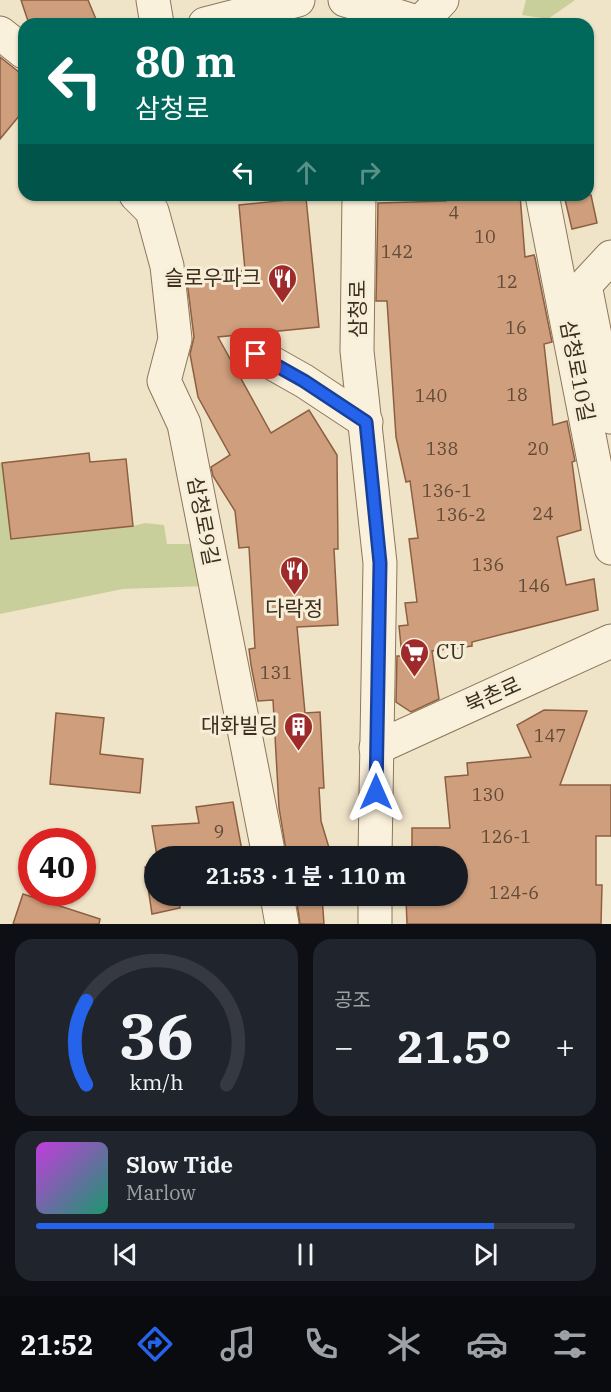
<!DOCTYPE html>
<html lang="ko">
<head>
<meta charset="utf-8">
<style>
  :root { --surface:#171b24; --page:#20242c; --text:#f1f3f6; --muted:#9ea1a6; --line:#363941; --accent:#2563eb }
  body { margin:0; font-family:"IBM Plex Serif","Noto Sans KR",serif; background:var(--page); color:var(--text); height:100vh; display:flex; flex-direction:column; font-size:22px; white-space:nowrap }
  * { box-sizing:border-box; margin:0 }
  p { font-size:20px; color:var(--muted) }
  .icon { flex:none; width:33px; height:33px; fill:none; stroke:currentColor; stroke-width:2; stroke-linecap:round; stroke-linejoin:round }
  .map { position:relative; height:924px; overflow:hidden }
  .side { display:flex; flex-direction:column; gap:15px; padding:15px; background:#0d0f14; flex:1 }
  .side>* { flex:none }
  .top-card { position:absolute; left:18px; top:18px; width:576px; height:183px; border-radius:18px; box-shadow:0 2px 4px #0004; background:#00695c; color:#fff; overflow:hidden }
  .speed { position:absolute; left:18px; top:828px; display:flex; gap:12px; font-size:30px; font-weight:700; text-align:center }
  .speed>* { display:grid; place-content:center; width:78px; height:78px; border-radius:50%; background:var(--surface); box-shadow:0 2px 4px #0004; line-height:1 }
  .speed .limit { border:9px solid #d22; background:#fff; color:#111 }
  .pin { position:absolute; display:grid; place-items:center; width:51px; height:51px; color:#fff; margin:-26px; border-radius:12px; box-shadow:0 3px 9px #0006 }
  .me { position:absolute; width:66px; margin:-33px; rotate:0deg; stroke-linejoin:round; filter:drop-shadow(0 0 4px #0008) }
  .turn { display:flex; align-items:center; gap:21px; height:126px; padding:0 18px; font-size:27px }
  .turn .icon { width:78px; height:78px; stroke-width:2.5 }
  .turn b { display:block; font-size:42px; line-height:51px }
  .lanes { display:flex; align-items:center; height:57px; padding:0 18px; background:#0003; justify-content:center; gap:30px; direction:ltr }
  .lanes .off { opacity:.35 }
  .big { font-size:45px; font-weight:700; line-height:1.1 }
  .side .tile { flex:1; display:flex; flex-direction:column; justify-content:center; gap:9px; min-width:0; padding:0 21px; border-radius:18px; background:var(--page) }
  .side .dial { align-items:center; gap:0 }
  .dial svg { height:156px; overflow:visible; fill:none; stroke:var(--line); stroke-width:7; stroke-linecap:round; text-anchor:middle }
  .dial text { fill:var(--text); stroke:none }
  .song { display:flex; align-items:center; gap:18px }
  .cover { width:72px; height:72px; border-radius:9px; background:linear-gradient(135deg,hsl(290 70% 55%),hsl(160 70% 35%)) }
  .played { height:6px; border-radius:3px; background:linear-gradient(90deg,var(--accent) 85%,var(--line) 85%) }
  .keys { display:flex; justify-content:space-around; direction:ltr }
  .heat { display:flex; justify-content:space-between; align-items:center; font-size:33px; direction:ltr }
  .side .tiles { flex:1; display:grid; gap:15px; grid-template-columns:1fr 1fr }
  .tile:last-child { grid-column:span 2 }
  .trip { position:absolute; left:144px; top:846px; width:324px; height:60px; border-radius:30px; background:var(--surface); box-shadow:0 2px 4px #0004; font-weight:700; line-height:60px; text-align:center }
  .tabs { display:flex; height:96px; justify-content:space-around; align-items:center; background:#090b0e; color:var(--muted) }
  .tabs .icon { width:42px; height:42px }
  .tabs .active { color:var(--accent) }
  .tabs b { font-size:27px; color:var(--text) }
  .map>svg:first-child { display:block }
  .green { fill:#c9cf9b }
  .building { fill:#cf9f7d; stroke:#8d5f41; stroke-width:1.5 }
  .lines { fill:none; stroke-linecap:round; stroke-linejoin:round }
  .minor-casing { stroke:#8d765c; stroke-width:35 }
  .minor { stroke:#faf1dc; stroke-width:33 }
  .route-casing { stroke:#184099; stroke-width:15 }
  .route { stroke:#2563eb; stroke-width:10 }
  .labels { text-anchor:middle; stroke-width:6; stroke-linejoin:round; paint-order:stroke }
  .number-label { font-size:18px; fill:#624a37 }
  .poi-label { font-size:21px; fill:#3d2e20; stroke:#f7eed8; text-anchor:end }
  .street-label { font-size:21px; fill:#3d2e20; stroke:#f7eed8 }
</style>
</head>
<body>
<div class="map">
<svg width="611" height="924" viewBox="0 0 611 924">
  <rect width="100%" height="100%" fill="#f0e4c8"/>
  <g class="green">
    <path d="M526,0H575L548,19L522,15Z"/>
    <path d="M0,463H2L11,539L133,526L145,523L164,525L167,544H200L207,586L123,589L0,614Z"/>
  </g>
  <g class="building">
    <path d="M21,0H88L98,24H29Z"/>
    <path d="M0,57L24,76V110L0,139Z"/>
    <path d="M445,195H520L525,257L534,255L535,258L552,342L544,344L553,425L567,421L575,461L572,462L581,530L557,537L566,585L594,579L598,610L472,642V646L432,651L439,699L411,712L396,702L397,656H402L399,626L408,625L405,603L417,602L409,539L418,538L410,481L406,482L396,437L387,301H376L378,203L446,201Z"/>
    <path d="M564,195H591L597,223L572,229Z"/>
    <path d="M306,198L319,327L218,337L271,433L309,410L337,455L338,549H334L338,625L297,627L305,713L320,712L324,788H319L321,821L330,851H322V856H287L279,808L273,700L258,701L251,665L249,649L255,648L249,547L239,548L235,511L213,476L211,467L230,455L198,397L190,354L194,337L187,281L245,270L239,205Z"/>
    <path d="M89,453L90,462L126,459L133,526L11,539L2,463Z"/>
    <path d="M544,710L587,711L560,785H611V836H596V885H602L601,924H407L406,899L412,898V896H458V856H412V828H450L445,777L468,775L467,763L531,757L517,725Z"/>
    <path d="M56,713L104,718L100,754L143,759L140,793L50,784Z"/>
    <path d="M233,802L243,856H157L152,826L199,823L196,807Z"/>
    <path d="M154,865V896H178L180,908L152,914L145,867Z"/>
    <path d="M23,894L100,919L99,924H13Z"/>
    <path d="M296,896H322L324,924H300Z"/>
  </g>
  <g class="lines">
    <defs>
      <g id="minor">
        <path d="M153,0L157,24"/>
        <path d="M345,0L420,23"/>
        <path d="M205,24L298,0"/>
        <path d="M419,24L442,0"/>
        <path d="M0,33L24,52"/>
        <path d="M136,195L152,211L167,266L175,339L164,381L184,424L269,856"/>
        <path d="M359,195L357,351L380,563L375,856"/>
        <path d="M542,195L611,548"/>
        <path d="M611,257L585,285L611,417"/>
        <path d="M256,354L304,381L366,422"/>
        <path d="M376,748L611,641"/>
        <path d="M277,896L282,924"/>
        <path d="M375,924V896"/>
      </g>
    </defs>
    <use href="#minor" class="minor-casing"/>
    <use href="#minor" class="minor"/>
  </g>
  <g class="lines">
    <defs>
      <path id="route" d="M256,354L304,381L366,422L380,563L376,792"/>
    </defs>
    <use href="#route" class="route-casing"/>
    <use href="#route" class="route"/>
  </g>
  <defs>
    <symbol id="restaurant-pin" viewBox="-11 -11 22 30"><path d="M0 17L-7.5 6A9.5 9.5 0 1 1 7.5 6Z" fill="#9e2a2b" stroke="#f7eed8"/><path d="M-5-6h1v4h1v-4h1v4h1v-4h1v5L-1.5 .5V6h-2V.5L-5-1ZM5-6V6H3V1.5H1.5Q1.5-4 5-6Z" fill="#fff"/></symbol>
    <symbol id="supermarket-pin" viewBox="-11 -11 22 30"><path d="M0 17L-7.5 6A9.5 9.5 0 1 1 7.5 6Z" fill="#9e2a2b" stroke="#f7eed8"/><path d="M-6-5.5h2.5l.6 2H6L4.5 2H-2.5L-4.4-4H-6ZM-1.5 3.2a1.3 1.3 0 1 0 .1 0ZM3 3.2a1.3 1.3 0 1 0 .1 0Z" fill="#fff"/></symbol>
    <symbol id="building-pin" viewBox="-11 -11 22 30"><path d="M0 17L-7.5 6A9.5 9.5 0 1 1 7.5 6Z" fill="#9e2a2b" stroke="#f7eed8"/><path d="M-4-6H4V6H1V3H-1V6H-4ZM-2.5-4.3h1.7v1.8h-1.7ZM.8-4.3h1.7v1.8H.8ZM-2.5-1h1.7V.8h-1.7ZM.8-1h1.7V.8H.8Z" fill="#fff"/></symbol>
  </defs>
  <g fill-rule="evenodd">
    <use href="#restaurant-pin" x="266" y="262" width="33" height="45"/>
    <use href="#restaurant-pin" x="278" y="554" width="33" height="45"/>
    <use href="#supermarket-pin" x="398" y="636" width="33" height="45"/>
    <use href="#building-pin" x="282" y="710" width="33" height="45"/>
  </g>
  <g class="labels">
    <g class="number-label">
      <text x="454" y="219">4</text>
      <text x="485" y="243">10</text>
      <text x="397" y="258">142</text>
      <text x="507" y="288">12</text>
      <text x="516" y="334">16</text>
      <text x="517" y="401">18</text>
      <text x="431" y="402">140</text>
      <text x="442" y="455">138</text>
      <text x="538" y="455">20</text>
      <text x="447" y="497">136-1</text>
      <text x="543" y="520">24</text>
      <text x="461" y="521">136-2</text>
      <text x="488" y="571">136</text>
      <text x="534" y="592">146</text>
      <text x="276" y="679">131</text>
      <text x="550" y="742">147</text>
      <text x="488" y="801">130</text>
      <text x="219" y="838">9</text>
      <text x="506" y="843">126-1</text>
      <text x="514" y="899">124-6</text>
    </g>
    <g class="poi-label">
      <text x="261" y="285">슬로우파크</text>
      <text x="294" y="616" text-anchor="middle">다락정</text>
      <text x="436" y="659" text-anchor="start">CU</text>
      <text x="278" y="733">대화빌딩</text>
    </g>
    <g class="street-label">
      <text transform="translate(358 309) rotate(-90)" y="7">삼청로</text>
      <text transform="translate(577 371) rotate(79)" y="7">삼청로10길</text>
      <text transform="translate(203 521) rotate(79)" y="7">삼청로9길</text>
      <text transform="translate(493 695) rotate(-24)" y="7">북촌로</text>
    </g>
  </g>
</svg>
<div class="speed"><div class="limit">40</div></div>
<div class="pin" style="left:256px;top:354px;background:#d93025"><svg class="icon" aria-label="arrive" viewBox="0 0 24 24"><path d="M6 21V4h12l-3 4 3 4H6"/></svg></div>
<svg class="me" style="left:376px;top:792px" viewBox="-20 -20 40 40"><path d="M0-17L14 15 0 8-14 15z" fill="#2563eb" stroke="#fff" stroke-width="4"/></svg>
<div class="trip">21:53 · 1 분 · 110 m</div>
<div class="top-card">
<div class="turn"><svg class="icon" aria-label="left" viewBox="0 0 24 24"><path d="M17 20v-9H6M10 6l-5 5 5 5"/></svg><div><b>80 m</b>삼청로</div></div>
<div class="lanes"><svg class="icon" aria-label="left" viewBox="0 0 24 24"><path d="M17 20v-9H6M10 6l-5 5 5 5"/></svg><svg class="icon off" aria-label="ahead" viewBox="0 0 24 24"><path d="M12 20V5M6 11l6-6 6 6"/></svg><svg class="icon off" aria-label="right" viewBox="0 0 24 24"><path d="M7 20v-9h11M14 6l5 5-5 5"/></svg></div>
</div>
</div>
<section class="side">
<div class="tiles">
<div class="tile dial"><svg viewBox="0 0 100 80">
<path d="M14 69A42 42 0 1 1 86 69"/>
<path d="M14 69A42 42 0 0 1 14 26" stroke="#2563eb"/>
<text x="50" y="56" font-size="32" font-weight="700">36</text>
<text x="50" y="72" font-size="11">km/h</text>
</svg></div>
<div class="tile"><p>공조</p>
<div class="heat"><a>−</a><b class="big">21.5°</b><a>+</a></div>
</div>
<div class="tile">
<div class="song"><i class="cover"></i><div><b>Slow Tide</b><p>Marlow</p></div></div>
<div class="played"></div>
<div class="keys"><svg class="icon" aria-label="previous" viewBox="0 0 24 24"><path d="M18 5L8 12l10 7zM5 5v14"/></svg><svg class="icon" aria-label="pause" viewBox="0 0 24 24"><path d="M8 5v14M16 5v14"/></svg><svg class="icon" aria-label="next" viewBox="0 0 24 24"><path d="M6 5l10 7-10 7zM19 5v14"/></svg></div>
</div>
</div>
</section>
<nav class="tabs">
<b>21:52</b>
<svg class="icon active" aria-label="directions" viewBox="0 0 24 24"><path d="M12 3l9 9-9 9-9-9zM9 14v-3h6M13 9l2 2-2 2"/></svg>
<svg class="icon" aria-label="music" viewBox="0 0 24 24"><path d="M9 18V5l10-2v13"/><circle cx="6" cy="18" r="3"/><circle cx="16" cy="16" r="3"/></svg>
<svg class="icon" aria-label="phone" viewBox="0 0 24 24"><path d="M5 4h4l2 5-3 2q2 4 5 5l2-3 5 2v4C11 20 4 13 5 4z"/></svg>
<svg class="icon" aria-label="climate" viewBox="0 0 24 24"><path d="M12 3v18M4 7l16 10M4 17L20 7"/></svg>
<svg class="icon" aria-label="car" viewBox="0 0 24 24"><path d="M5 17H2v-5l4-1 3-4h7l3 4 3 1v5h-3M9 17h6M6 11h13"/><circle cx="7" cy="17" r="2"/><circle cx="17" cy="17" r="2"/></svg>
<svg class="icon" aria-label="filters" viewBox="0 0 24 24"><path d="M4 7h16M4 17h16"/><circle cx="9" cy="7" r="2"/><circle cx="15" cy="17" r="2"/></svg>
</nav>
</body>
</html>
